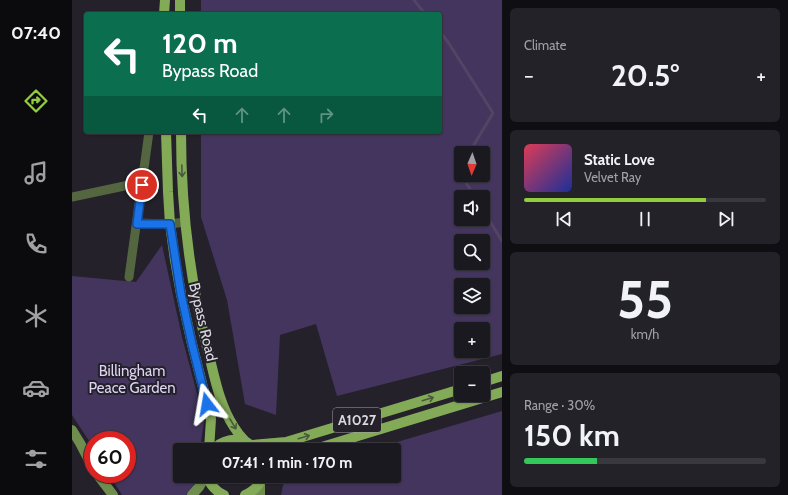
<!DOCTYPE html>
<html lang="en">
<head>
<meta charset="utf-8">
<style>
  :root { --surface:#1b1920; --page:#242229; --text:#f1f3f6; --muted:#a0a0a5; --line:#39383e; --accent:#92cd3f }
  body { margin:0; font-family:Cabin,sans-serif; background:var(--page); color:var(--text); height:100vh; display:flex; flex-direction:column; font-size:15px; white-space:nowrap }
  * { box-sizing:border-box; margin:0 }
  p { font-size:13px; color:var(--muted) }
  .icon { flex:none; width:22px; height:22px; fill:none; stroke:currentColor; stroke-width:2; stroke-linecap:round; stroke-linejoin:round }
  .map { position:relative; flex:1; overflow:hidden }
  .details { display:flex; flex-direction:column; gap:8px; padding:8px; background:#0f0e12; width:286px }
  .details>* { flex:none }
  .guide { position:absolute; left:12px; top:12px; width:358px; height:122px; border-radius:4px; box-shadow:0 1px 3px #0004,0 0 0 1px var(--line); background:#0b6e4f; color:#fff; overflow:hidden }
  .needle { width:26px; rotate:182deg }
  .tools { position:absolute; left:382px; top:146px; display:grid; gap:8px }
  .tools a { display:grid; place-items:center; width:36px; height:36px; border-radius:4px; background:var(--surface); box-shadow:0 1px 3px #0004,0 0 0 1px var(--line); font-size:20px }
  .speed { position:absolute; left:12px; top:431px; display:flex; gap:8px; font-size:20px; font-weight:700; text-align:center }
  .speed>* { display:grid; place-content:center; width:52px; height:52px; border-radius:50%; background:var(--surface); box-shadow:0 1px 3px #0004,0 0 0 1px var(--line); line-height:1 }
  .speed .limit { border:6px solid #d22; background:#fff; color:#111 }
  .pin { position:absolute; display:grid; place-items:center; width:34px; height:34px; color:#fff; margin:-17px; border:2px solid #fff; border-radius:50%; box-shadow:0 1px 4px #0007 }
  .me { position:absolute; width:44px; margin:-22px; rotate:346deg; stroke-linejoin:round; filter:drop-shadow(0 0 3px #0008) }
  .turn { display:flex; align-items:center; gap:14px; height:84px; padding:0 12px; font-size:18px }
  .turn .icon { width:52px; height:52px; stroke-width:2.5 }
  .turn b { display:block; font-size:28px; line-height:34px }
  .lanes { display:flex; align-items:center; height:38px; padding:0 12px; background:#0003; justify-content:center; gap:20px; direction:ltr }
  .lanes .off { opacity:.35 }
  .big { font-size:30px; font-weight:700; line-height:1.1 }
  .details .widget { flex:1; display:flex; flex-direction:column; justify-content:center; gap:6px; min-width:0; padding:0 14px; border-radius:6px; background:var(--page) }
  .details .dial { align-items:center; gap:0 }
  .dial b { font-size:52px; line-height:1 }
  .song { display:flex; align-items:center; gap:12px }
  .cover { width:48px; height:48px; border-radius:6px; background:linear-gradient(135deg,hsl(350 70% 55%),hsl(230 70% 35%)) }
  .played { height:4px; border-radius:2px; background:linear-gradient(90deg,var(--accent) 75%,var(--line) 75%) }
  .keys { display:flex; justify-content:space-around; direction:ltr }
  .heat { display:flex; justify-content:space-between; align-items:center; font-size:22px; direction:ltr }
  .charge { height:6px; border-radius:3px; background:linear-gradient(90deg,#34c759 30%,var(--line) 0) }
  .trip { position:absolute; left:101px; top:443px; width:228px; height:40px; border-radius:4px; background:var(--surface); box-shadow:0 1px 3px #0004,0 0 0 1px var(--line); font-weight:700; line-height:40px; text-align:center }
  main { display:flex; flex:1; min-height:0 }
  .menu { display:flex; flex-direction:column; width:72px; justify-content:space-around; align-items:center; background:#0b0a0d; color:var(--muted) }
  .menu .icon { width:28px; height:28px }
  .menu .current { color:var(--accent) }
  .menu b { font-size:18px; color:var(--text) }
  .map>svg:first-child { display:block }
  .green { fill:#43355d; fill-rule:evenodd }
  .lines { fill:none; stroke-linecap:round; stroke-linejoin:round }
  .stream { stroke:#524464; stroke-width:3 }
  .street { stroke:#546640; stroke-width:9 }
  .secondary { stroke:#6f8d4d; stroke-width:10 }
  .primary { stroke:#83aa57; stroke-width:10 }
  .oneway { stroke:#4a583d }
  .route-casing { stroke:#114b97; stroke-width:10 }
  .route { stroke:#1a73e8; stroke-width:7 }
  .labels { text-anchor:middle; stroke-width:4; stroke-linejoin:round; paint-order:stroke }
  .shield { fill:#24212b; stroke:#a3a1a9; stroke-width:1 }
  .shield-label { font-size:14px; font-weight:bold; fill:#dad8df }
  .street-label { font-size:15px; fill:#dad8df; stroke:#24212b }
  .park-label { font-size:15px; fill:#ded4f4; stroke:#24212b }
</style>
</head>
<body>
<main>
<nav class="menu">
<b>07:40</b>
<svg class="icon current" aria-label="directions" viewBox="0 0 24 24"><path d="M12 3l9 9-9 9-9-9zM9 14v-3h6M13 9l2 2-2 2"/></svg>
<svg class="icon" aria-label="music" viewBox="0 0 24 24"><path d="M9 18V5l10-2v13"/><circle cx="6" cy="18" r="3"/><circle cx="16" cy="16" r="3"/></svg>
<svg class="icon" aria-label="phone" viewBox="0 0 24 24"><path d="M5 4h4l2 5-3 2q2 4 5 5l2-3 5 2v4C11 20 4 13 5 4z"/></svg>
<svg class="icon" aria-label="climate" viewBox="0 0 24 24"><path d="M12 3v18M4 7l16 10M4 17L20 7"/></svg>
<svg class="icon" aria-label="car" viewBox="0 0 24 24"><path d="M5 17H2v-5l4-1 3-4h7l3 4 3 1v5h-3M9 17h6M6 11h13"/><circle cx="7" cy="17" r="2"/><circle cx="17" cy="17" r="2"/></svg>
<svg class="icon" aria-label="filters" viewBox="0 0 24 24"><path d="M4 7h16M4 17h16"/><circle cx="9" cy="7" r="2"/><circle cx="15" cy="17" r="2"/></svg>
</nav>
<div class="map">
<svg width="430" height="495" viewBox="0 0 430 495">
  <rect width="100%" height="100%" fill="#24212b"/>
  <g class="green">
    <path d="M129,0H430V354L265,396L244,324L208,335L204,415L173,404L155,300L129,217V132H368V14H129ZM389,153H411V175H389ZM389,197H411V219H389ZM389,241H411V263H389ZM389,285H411V307H389ZM389,329H411V351H389Z"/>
    <path d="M90,245L110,337L132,420L128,450H108V476H123L121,488L114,495H50L37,474H55V440H21V447L0,415V276L64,282Z"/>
    <path d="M430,411V495H209L213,476H322V450H298Z"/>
  </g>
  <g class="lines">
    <g class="stream">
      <path d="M342,0L353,14"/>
      <path d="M368,32L376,42L421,113L397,153"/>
      <path d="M389,165L386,170L389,175"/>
      <path d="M389,175L403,197"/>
      <path d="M411,210L430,241"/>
    </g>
    <g class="street">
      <path d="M0,197L57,185H70"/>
      <path d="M65,223L98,224L113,222"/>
      <path d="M57,277L77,132"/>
    </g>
    <g class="secondary">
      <path d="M0,430L8,443L21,468"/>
      <path d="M25,474L41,495"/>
      <path d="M120,495L127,487L133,476"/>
      <path d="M188,495V482"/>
    </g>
    <g class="primary">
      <path d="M108,0V14"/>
      <path d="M92,14L93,0"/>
      <path d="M94,132L96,192L98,224L103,260L109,294L120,344L139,419L137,450"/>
      <path d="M109,132C109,207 118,283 137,355C143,379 148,406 162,427C165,432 169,437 173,441"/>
      <path d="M411,382L430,376"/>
      <path d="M180,445L214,442L389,389"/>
      <path d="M142,450C149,440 164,437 176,443"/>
      <path d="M240,450L430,392"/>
      <path d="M135,476C138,485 143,491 152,495"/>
      <path d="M173,495C183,490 187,486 191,476"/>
    </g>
  </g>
  <defs><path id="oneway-shaft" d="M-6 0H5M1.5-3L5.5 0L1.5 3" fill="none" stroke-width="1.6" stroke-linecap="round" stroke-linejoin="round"/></defs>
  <g class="oneway">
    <use href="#oneway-shaft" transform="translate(110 171) rotate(88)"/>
    <use href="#oneway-shaft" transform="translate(356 399) rotate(-17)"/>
    <use href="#oneway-shaft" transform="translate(161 424) rotate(59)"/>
    <use href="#oneway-shaft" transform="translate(232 437) rotate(-17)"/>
  </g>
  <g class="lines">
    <defs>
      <path id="route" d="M70,185L65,224H98L109,294L120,344L135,404"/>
    </defs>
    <use href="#route" class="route-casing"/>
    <use href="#route" class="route"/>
  </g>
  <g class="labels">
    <rect class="shield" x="261" y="408" width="48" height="24" rx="3"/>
    <g class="shield-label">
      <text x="285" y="425">A1027</text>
    </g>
    <g class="street-label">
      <text transform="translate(131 322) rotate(77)" y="5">Bypass Road</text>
    </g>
    <g class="park-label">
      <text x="60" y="376">Billingham<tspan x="60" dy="17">Peace Garden</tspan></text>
    </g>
  </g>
</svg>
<div class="tools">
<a><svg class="needle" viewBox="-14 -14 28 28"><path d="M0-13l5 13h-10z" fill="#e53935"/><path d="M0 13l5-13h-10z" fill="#a0a0a5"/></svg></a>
<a><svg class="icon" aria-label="sound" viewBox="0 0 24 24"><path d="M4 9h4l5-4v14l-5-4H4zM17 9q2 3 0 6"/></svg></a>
<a><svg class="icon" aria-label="search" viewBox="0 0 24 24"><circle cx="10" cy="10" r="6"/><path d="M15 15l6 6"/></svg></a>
<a><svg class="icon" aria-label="layers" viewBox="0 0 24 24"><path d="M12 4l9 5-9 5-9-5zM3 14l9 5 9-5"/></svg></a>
<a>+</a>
<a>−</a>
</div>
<div class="speed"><div class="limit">60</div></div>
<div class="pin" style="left:70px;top:185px;background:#d93025"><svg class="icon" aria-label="arrive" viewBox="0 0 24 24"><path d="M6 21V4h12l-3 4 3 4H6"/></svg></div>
<svg class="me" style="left:135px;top:404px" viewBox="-20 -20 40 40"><path d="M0-17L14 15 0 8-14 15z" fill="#1a73e8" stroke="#fff" stroke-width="4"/></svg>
<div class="trip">07:41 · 1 min · 170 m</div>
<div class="guide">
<div class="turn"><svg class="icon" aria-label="left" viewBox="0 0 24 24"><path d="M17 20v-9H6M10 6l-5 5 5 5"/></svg><div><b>120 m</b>Bypass Road</div></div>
<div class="lanes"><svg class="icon" aria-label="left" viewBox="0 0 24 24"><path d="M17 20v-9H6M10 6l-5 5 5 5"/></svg><svg class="icon off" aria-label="ahead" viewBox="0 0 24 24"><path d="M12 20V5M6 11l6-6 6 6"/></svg><svg class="icon off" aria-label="ahead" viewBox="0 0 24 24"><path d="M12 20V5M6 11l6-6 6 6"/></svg><svg class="icon off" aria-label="right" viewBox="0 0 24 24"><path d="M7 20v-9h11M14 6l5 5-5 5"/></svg></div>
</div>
</div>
<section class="details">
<div class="widget"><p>Climate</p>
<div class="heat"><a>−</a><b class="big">20.5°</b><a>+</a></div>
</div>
<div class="widget">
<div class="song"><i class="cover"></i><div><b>Static Love</b><p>Velvet Ray</p></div></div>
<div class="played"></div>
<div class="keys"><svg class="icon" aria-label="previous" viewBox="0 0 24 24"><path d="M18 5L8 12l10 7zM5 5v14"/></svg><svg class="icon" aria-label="pause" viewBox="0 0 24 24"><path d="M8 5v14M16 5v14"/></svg><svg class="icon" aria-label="next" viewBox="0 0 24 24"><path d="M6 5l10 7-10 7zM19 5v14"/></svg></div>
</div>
<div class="widget dial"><b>55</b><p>km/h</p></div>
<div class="widget"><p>Range · 30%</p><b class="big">150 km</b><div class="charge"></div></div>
</section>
</main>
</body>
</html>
